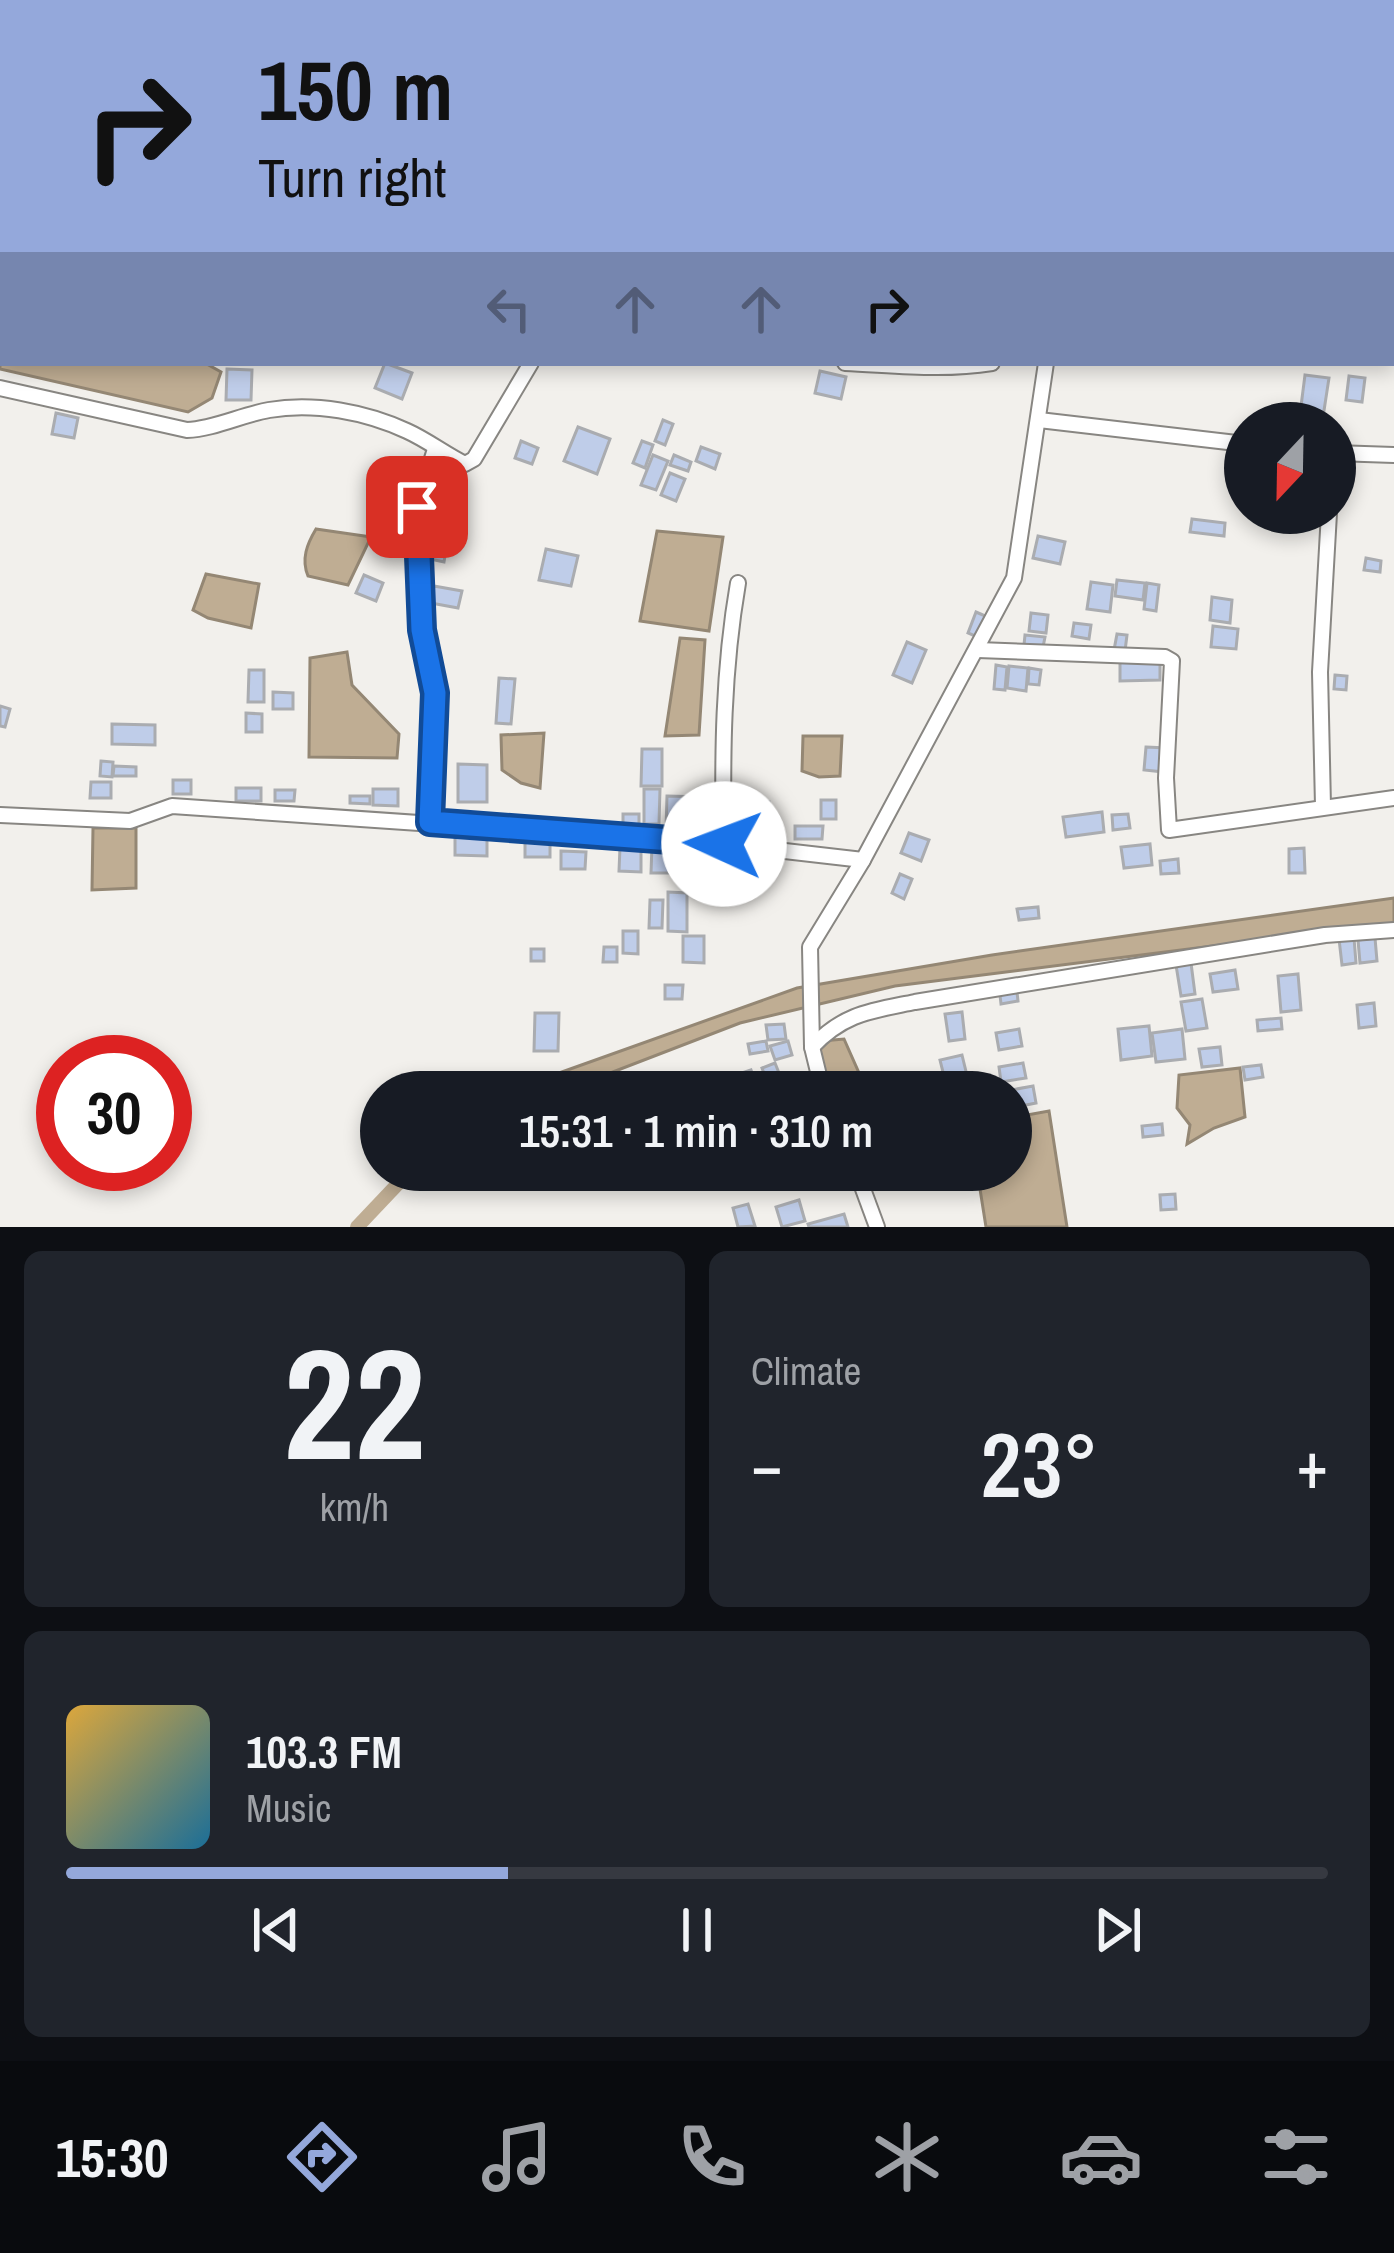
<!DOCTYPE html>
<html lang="en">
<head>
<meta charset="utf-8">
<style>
  :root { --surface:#171b24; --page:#20242c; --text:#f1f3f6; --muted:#9ea1a6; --line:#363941; --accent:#94a8db }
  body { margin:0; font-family:"Archivo Narrow",sans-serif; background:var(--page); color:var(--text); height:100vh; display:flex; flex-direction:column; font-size:45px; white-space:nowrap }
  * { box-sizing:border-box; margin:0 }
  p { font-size:39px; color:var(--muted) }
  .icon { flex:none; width:66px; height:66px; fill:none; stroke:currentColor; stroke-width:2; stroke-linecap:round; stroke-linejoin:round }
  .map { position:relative; height:1227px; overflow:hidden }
  .drawer { display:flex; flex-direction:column; gap:24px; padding:24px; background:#0d0f14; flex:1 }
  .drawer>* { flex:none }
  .guide { position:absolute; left:0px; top:0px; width:1395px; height:366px; box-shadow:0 6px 18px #0003; background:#94a8db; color:#111; overflow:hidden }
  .needle { width:78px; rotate:202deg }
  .buttons { position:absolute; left:1224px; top:402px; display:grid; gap:24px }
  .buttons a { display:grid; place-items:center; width:132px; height:132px; border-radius:50%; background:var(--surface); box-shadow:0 6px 18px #0003; font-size:60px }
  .speed { position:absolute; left:36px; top:1035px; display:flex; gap:24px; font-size:60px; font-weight:700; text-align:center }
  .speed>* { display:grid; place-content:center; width:156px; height:156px; border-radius:50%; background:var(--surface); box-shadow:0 6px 18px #0003; line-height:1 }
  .speed .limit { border:18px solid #d22; background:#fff; color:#111 }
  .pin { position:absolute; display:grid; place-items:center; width:102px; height:102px; color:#fff; margin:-51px; border-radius:24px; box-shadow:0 6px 18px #0006 }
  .me { position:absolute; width:132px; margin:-66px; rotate:272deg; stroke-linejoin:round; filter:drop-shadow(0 0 9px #0008) }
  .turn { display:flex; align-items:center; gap:42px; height:252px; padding:0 60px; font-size:54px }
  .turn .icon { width:156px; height:156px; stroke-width:2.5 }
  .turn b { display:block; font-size:84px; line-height:102px }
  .lanes { display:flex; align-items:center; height:114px; padding:0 60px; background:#0003; justify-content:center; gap:60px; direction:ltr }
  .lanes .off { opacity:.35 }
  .big { font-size:90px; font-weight:600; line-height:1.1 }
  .drawer .widget { flex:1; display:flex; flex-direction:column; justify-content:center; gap:18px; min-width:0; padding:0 42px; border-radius:18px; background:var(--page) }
  .drawer .dial { align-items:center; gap:0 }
  .dial b { font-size:156px; line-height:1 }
  .song { display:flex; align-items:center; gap:36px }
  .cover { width:144px; height:144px; border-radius:18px; background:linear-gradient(135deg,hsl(40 70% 55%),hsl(200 70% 35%)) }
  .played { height:12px; border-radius:6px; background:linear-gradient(90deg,var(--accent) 35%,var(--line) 35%) }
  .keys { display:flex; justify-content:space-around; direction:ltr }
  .heat { display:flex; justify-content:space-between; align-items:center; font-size:66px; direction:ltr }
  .drawer .tiles { flex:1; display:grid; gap:24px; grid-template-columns:1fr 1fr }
  .widget:last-child { grid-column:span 2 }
  .trip { position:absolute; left:360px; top:1071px; width:672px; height:120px; border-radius:60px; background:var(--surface); box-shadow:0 6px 18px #0003; font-weight:600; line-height:120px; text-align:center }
  .menu { display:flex; height:192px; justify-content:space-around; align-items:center; background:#090b0e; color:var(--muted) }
  .menu .icon { width:84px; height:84px }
  .menu .on { color:var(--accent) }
  .menu b { font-size:54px; color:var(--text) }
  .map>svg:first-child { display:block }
  .water { fill:#bfad93; stroke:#948774; stroke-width:3 }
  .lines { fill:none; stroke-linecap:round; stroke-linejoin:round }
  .canal { stroke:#bfad93; stroke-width:14 }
  .building { fill:#bfcde9; stroke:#aaacb0; stroke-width:3 }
  .street-casing { stroke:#888682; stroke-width:18 }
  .street { stroke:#fff; stroke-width:14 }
  .route-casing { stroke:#114b97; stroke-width:30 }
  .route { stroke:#1a73e8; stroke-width:21 }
</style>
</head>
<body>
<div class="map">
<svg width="1394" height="1227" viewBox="0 0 1394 1227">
  <rect width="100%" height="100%" fill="#f2f0ec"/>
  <g class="water">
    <path d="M0,313L3,363H205L221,372L212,398L188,412L0,369Z"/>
    <path d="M316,529L371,537L348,585L308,576C301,559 307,544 316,529Z"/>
    <path d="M657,531L723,537L709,631L640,621Z"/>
    <path d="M206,574L259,584L251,628L208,618L193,610Z"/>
    <path d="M680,638L705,640L699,735L665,736Z"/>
    <path d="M347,652L352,685L399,734L397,758L309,757L310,658Z"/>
    <path d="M544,733L540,788L521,783L502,770L501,735Z"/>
    <path d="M803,736H842L840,776L819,777L802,771Z"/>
    <path d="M93,828H136V888L92,890Z"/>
    <path d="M1394,898V923L895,986L740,1023L561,1092H528L531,1083L797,988L992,955Z"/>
    <path d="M844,1039L859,1073L862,1092H828L815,1065L822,1041Z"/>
    <path d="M1240,1068L1245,1117L1214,1128L1187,1144L1190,1125L1177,1108L1179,1075Z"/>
    <path d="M1049,1111L1067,1227H986L977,1170H1011V1118Z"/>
  </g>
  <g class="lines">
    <path class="canal" d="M357,1227L411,1170"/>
  </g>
  <g class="building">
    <path d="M385,363L412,373L402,399L375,388Z"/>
    <path d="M227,369L252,370L251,400H226Z"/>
    <path d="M820,371L846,377L841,399L815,393Z"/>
    <path d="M1305,375L1329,378L1323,417L1300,414Z"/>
    <path d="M1349,376L1365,378L1362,402L1346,400Z"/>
    <path d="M56,413L78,418L74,438L52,434Z"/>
    <path d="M663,420L673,424L665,445L655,441Z"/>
    <path d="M578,427L610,439L597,474L564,461Z"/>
    <path d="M521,441L538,448L532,464L515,458Z"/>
    <path d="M642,441L653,445L645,468L633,463Z"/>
    <path d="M701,447L720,454L715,469L696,461Z"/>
    <path d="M653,455L668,461L656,490L641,485Z"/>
    <path d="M674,455L691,462L688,471L670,465Z"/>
    <path d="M443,464L460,471L455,482L438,475Z"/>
    <path d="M670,473L685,479L676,501L661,495Z"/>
    <path d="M1192,519L1225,523L1224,536L1190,532Z"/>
    <path d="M425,534L448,538L444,562L421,557Z"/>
    <path d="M1038,536L1065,542L1060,564L1033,558Z"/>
    <path d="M546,549L578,556L571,586L539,580Z"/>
    <path d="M1366,558L1381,561L1380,572L1364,570Z"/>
    <path d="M364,575L383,583L376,601L356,593Z"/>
    <path d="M1117,580L1145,583L1143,600L1115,596Z"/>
    <path d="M1091,582L1113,585L1110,612L1087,609Z"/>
    <path d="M1147,583L1159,585L1156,611L1144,609Z"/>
    <path d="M434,586L462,591L458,608L431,603Z"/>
    <path d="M1212,597L1232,600L1230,623L1210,620Z"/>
    <path d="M976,612L990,618L982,639L968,633Z"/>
    <path d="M1031,613L1048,615L1046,633L1029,631Z"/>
    <path d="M1074,623L1091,625L1089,639L1072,636Z"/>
    <path d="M1213,626L1238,629L1236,649L1211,647Z"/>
    <path d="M1117,634L1127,635L1125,651L1114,650Z"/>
    <path d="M1025,635L1045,637L1043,647L1024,645Z"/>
    <path d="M907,642L926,650L912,683L893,675Z"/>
    <path d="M1160,661V680L1120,681V662Z"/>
    <path d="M996,665L1007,667L1005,690L994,689Z"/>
    <path d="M1009,666L1028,668L1026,691L1007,688Z"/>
    <path d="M1029,668L1041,670L1039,685L1028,684Z"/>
    <path d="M249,670H264V702H248Z"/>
    <path d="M1335,675L1347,676L1346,690L1334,689Z"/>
    <path d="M499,678L515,679L511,724L496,723Z"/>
    <path d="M273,692L293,693V709H273Z"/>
    <path d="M0,706L10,709L5,727L0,726Z"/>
    <path d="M246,713L262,714V732H246Z"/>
    <path d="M112,724L155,725V745L112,744Z"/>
    <path d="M1146,747L1166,748L1164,772L1144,770Z"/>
    <path d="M642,749H662V786H641Z"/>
    <path d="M101,761L113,762L112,777L100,776Z"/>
    <path d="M458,764L487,765V802H458Z"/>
    <path d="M114,766L136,767V776H113Z"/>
    <rect x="173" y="780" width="18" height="14"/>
    <path d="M91,782H111V798H90Z"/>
    <rect x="236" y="788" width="25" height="13"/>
    <path d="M373,789H398V806L373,805Z"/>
    <path d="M644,789H660L659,824H644Z"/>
    <path d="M275,790H295L294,801H275Z"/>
    <path d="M350,796H370V804L350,803Z"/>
    <path d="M667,796L704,797V830L666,829Z"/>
    <rect x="821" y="800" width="15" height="19"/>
    <path d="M747,802H769L768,838H747Z"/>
    <path d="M1102,812L1104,832L1066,837L1063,817Z"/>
    <path d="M623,814H639V827L623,826Z"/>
    <path d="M1128,814L1130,828L1113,830L1112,815Z"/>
    <path d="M795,826H823L822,839H795Z"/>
    <path d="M909,833L929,840L921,861L901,853Z"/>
    <path d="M455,835H487V856L455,855Z"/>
    <rect x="525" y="839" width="25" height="18"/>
    <path d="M1150,844L1152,865L1124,868L1121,847Z"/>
    <path d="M652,845H672V873H651Z"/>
    <path d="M620,847H641V872L619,871Z"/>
    <path d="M1304,848L1305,873H1289V849Z"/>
    <path d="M561,851L586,852L585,869H561Z"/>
    <path d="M1178,859L1179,873L1161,874L1160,861Z"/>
    <path d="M900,874L912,879L904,899L892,893Z"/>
    <path d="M668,892L687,893V932L668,931Z"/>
    <path d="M650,900H663L662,928H649Z"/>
    <path d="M1038,907L1039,918L1019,920L1017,909Z"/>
    <path d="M623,931H638V954L623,953Z"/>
    <path d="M683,936H704V963L683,962Z"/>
    <path d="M1354,938L1356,963L1342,965L1339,939Z"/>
    <path d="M1375,938L1377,961L1360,963L1358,940Z"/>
    <path d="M604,947H617V962H603Z"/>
    <rect x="531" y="949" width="13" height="12"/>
    <path d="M1191,963L1195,994L1181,996L1176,965Z"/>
    <path d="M1235,970L1238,989L1213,992L1210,974Z"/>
    <path d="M1298,974L1301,1010L1281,1012L1278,976Z"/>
    <path d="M665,985H683L682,999H665Z"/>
    <path d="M1017,992L1018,1001L1001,1004L1000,995Z"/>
    <path d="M1202,999L1207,1028L1186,1031L1181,1002Z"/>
    <path d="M1374,1003L1376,1026L1359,1028L1357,1005Z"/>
    <path d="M962,1012L965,1039L949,1041L945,1014Z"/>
    <path d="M535,1013H559L558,1051H534Z"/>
    <path d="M1281,1018L1282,1029L1258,1031L1257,1020Z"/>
    <path d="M784,1024L786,1039L768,1040L766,1025Z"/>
    <path d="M1149,1026L1152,1056L1121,1060L1118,1029Z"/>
    <path d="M1019,1029L1022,1046L999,1050L996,1033Z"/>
    <path d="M1182,1029L1185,1059L1156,1062L1152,1033Z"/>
    <path d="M766,1041L768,1051L750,1054L748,1044Z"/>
    <path d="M788,1041L792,1055L775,1060L770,1046Z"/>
    <path d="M1220,1047L1222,1065L1202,1067L1199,1049Z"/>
    <path d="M962,1055L971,1092H948L940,1060Z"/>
    <path d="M775,1063L785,1088L771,1092L762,1068Z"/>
    <path d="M1023,1063L1026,1078L1001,1082L999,1067Z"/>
    <path d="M1261,1065L1263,1077L1245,1080L1243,1067Z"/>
    <path d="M751,1070L759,1092H742L736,1075Z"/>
    <path d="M801,1073L805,1087L794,1091L789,1077Z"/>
    <path d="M1033,1086L1036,1103L1011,1108V1092L1006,1091Z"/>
    <path d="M1162,1124L1163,1135L1143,1137L1142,1126Z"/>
    <path d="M922,1170H948L950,1175L925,1182Z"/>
    <path d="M1175,1194L1176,1209L1161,1210L1160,1195Z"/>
    <path d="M799,1200L805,1221L782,1227L776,1207Z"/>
    <path d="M748,1204L755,1226L738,1227L733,1208Z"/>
    <path d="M844,1214L848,1227H809L808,1224Z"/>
  </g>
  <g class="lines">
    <defs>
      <g id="street">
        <path d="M587,0L595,3"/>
        <path d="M90,3L92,0"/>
        <path d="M188,3L189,0"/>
        <path d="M934,3V0"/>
        <path d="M1117,3V0"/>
        <path d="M845,363C894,365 943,371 992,363"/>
        <path d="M0,388L187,430C214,429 241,415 269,410C314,402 366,412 407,431C427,440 445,454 465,464L474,459L531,363"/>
        <path d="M1039,420L1245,444"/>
        <path d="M1335,453L1394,455"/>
        <path d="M978,650L1165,657L1172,661L1166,778L1169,830L1394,798"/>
        <path d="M1323,806L1320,672L1329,513"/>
        <path d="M0,815L130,821L172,806L724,844L863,860L1014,578L1046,363"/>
        <path d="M430,822L435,693L421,630L416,542L417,507L435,449"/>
        <path d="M724,844C722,756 723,670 738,583"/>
        <path d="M812,1047C844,1013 871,1011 915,1002L1325,935L1394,930"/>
        <path d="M823,1092L812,1047L810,947L863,860"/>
        <path d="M856,1170L877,1227"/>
      </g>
    </defs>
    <use href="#street" class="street-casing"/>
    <use href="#street" class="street"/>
  </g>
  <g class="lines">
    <defs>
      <path id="route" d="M417,507L422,630L435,693L430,822L724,844"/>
    </defs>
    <use href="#route" class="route-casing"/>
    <use href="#route" class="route"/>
  </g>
</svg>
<div class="buttons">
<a><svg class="needle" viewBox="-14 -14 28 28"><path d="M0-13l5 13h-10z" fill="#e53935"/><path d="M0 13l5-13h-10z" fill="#9ea1a6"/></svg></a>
</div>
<div class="speed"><div class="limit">30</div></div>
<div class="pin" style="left:417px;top:507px;background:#d93025"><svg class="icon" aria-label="arrive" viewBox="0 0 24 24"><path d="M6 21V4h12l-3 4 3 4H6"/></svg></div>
<svg class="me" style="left:724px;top:844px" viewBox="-20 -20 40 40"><circle r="19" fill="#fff"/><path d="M0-13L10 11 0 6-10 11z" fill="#1a73e8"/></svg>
<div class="trip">15:31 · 1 min · 310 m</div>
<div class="guide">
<div class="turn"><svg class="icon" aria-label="right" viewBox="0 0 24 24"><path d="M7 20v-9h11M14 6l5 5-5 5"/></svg><div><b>150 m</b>Turn right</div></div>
<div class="lanes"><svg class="icon off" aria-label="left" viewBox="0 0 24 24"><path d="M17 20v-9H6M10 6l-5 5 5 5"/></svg><svg class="icon off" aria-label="ahead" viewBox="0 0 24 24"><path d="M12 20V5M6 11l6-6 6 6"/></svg><svg class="icon off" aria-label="ahead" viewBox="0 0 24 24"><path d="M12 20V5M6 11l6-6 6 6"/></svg><svg class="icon" aria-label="right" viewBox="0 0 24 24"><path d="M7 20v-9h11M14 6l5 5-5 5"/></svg></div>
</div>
</div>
<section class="drawer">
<div class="tiles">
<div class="widget dial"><b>22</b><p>km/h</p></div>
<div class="widget"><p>Climate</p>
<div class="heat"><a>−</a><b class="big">23°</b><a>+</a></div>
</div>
<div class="widget">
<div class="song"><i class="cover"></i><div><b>103.3 FM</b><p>Music</p></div></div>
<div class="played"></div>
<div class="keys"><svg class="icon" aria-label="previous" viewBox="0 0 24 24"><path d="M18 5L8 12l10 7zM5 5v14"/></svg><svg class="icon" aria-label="pause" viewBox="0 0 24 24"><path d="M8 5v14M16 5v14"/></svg><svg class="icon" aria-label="next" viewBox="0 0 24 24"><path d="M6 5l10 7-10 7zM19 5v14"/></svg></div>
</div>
</div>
</section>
<nav class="menu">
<b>15:30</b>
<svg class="icon on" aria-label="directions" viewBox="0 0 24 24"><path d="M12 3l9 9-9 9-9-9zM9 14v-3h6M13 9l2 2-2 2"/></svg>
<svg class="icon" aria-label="music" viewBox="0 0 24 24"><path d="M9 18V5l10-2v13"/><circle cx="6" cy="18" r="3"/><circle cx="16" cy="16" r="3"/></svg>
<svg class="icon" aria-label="phone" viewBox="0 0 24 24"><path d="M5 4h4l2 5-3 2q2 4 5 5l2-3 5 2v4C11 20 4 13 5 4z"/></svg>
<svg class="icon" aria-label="climate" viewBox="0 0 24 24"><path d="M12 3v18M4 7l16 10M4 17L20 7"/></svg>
<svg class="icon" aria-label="car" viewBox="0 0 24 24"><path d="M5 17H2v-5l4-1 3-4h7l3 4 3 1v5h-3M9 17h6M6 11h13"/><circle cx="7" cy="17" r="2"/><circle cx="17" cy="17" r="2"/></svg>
<svg class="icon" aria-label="filters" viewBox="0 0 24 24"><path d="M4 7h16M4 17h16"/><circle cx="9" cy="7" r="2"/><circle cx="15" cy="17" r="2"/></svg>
</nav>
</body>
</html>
